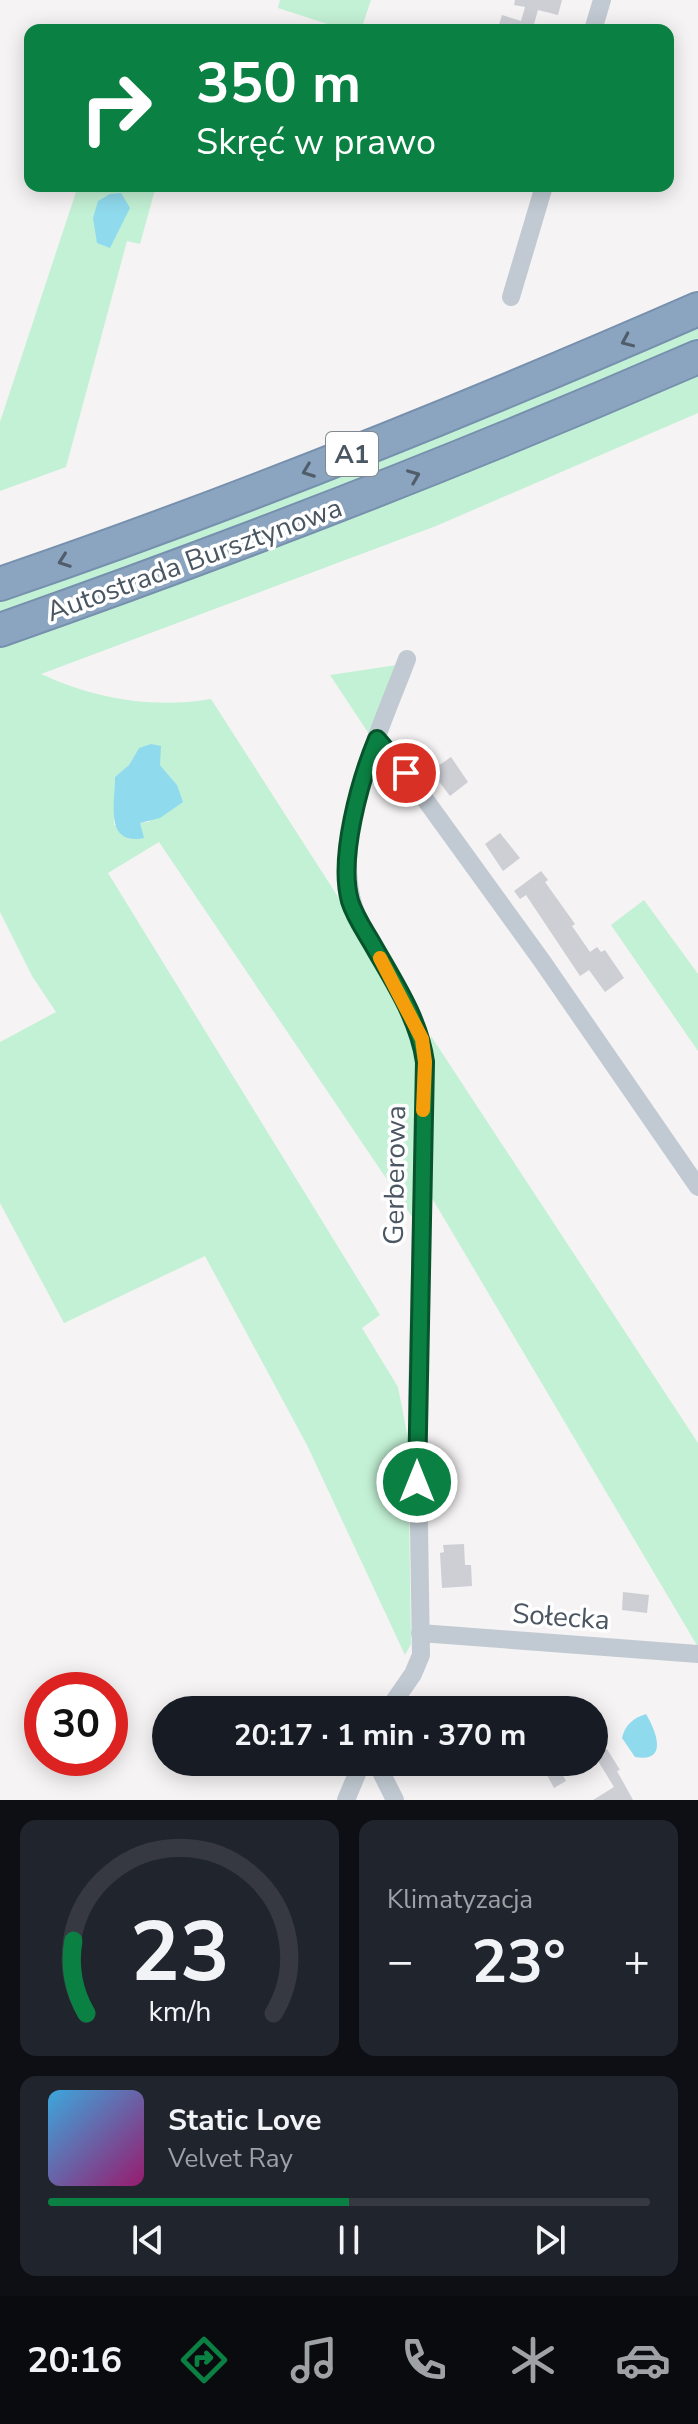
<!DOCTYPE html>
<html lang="pl">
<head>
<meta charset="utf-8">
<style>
  :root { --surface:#171b24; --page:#20242c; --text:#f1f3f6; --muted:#9ea1a6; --line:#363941; --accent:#0b8043 }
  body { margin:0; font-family:"Nunito Sans",sans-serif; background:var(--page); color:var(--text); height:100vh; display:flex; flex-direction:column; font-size:30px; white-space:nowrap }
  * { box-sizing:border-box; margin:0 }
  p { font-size:26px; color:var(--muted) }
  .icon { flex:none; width:44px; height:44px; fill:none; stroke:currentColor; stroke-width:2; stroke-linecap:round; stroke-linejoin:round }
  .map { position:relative; height:1800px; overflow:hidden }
  .panel { display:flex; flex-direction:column; gap:20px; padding:20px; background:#0d0f14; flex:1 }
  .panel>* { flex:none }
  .top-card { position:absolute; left:24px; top:24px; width:650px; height:168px; border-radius:16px; box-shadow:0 4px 20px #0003; background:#0b8043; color:#fff; overflow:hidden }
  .speed { position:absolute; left:24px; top:1672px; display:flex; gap:16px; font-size:40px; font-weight:700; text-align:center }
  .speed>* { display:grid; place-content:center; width:104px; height:104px; border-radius:50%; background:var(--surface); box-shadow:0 4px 20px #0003; line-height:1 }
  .speed .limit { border:12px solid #d22; background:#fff; color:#111 }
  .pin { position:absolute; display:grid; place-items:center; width:68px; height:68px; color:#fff; margin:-34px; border:4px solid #fff; border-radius:50%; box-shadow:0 2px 8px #0007 }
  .me { position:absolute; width:88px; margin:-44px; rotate:0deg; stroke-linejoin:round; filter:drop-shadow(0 0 6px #0008) }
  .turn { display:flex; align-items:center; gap:28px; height:168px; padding:0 40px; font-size:36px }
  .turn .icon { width:104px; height:104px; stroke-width:2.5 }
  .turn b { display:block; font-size:56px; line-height:68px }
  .big { font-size:60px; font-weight:700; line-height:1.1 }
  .panel .widget { flex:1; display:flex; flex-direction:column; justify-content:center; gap:12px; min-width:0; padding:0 28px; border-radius:16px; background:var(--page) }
  .panel .dial { align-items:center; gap:0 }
  .dial svg { height:208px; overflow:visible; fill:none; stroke:var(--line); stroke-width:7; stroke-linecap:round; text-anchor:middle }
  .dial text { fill:var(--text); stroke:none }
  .song { display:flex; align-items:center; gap:24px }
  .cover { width:96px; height:96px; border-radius:12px; background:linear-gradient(135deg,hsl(200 70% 55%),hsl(320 70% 35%)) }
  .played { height:8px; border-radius:4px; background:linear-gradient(90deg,var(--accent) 50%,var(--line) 50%) }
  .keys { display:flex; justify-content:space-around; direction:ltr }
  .heat { display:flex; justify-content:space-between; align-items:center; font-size:44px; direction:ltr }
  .panel .tiles { flex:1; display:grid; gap:20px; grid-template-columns:1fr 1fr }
  .widget:last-child { grid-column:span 2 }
  .trip { position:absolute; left:152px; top:1696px; width:456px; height:80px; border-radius:40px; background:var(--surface); box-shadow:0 4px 20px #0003; font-weight:700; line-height:80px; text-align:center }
  .tab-bar { display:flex; height:128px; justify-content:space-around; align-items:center; background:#090b0e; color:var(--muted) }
  .tab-bar .icon { width:56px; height:56px }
  .tab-bar .active { color:var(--accent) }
  .tab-bar b { font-size:36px; color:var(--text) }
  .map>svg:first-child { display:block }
  .green { fill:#c3f1d5; fill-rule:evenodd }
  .water { fill:#90daee }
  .building { fill:#cdcfd5 }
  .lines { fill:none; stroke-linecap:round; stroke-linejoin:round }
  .highway-casing { stroke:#7690ad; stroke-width:36 }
  .street { stroke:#c1cad2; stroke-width:18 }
  .highway { stroke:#8ba5c1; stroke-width:32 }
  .oneway { stroke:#505e6b }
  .route-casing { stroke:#07532c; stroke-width:20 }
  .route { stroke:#0b8043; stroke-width:14 }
  .slow { stroke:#f59e0b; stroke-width:14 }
  .labels { text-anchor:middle; stroke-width:7; stroke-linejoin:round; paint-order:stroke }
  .shield { fill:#fff; stroke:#808990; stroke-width:2 }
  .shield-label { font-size:26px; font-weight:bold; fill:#4a5661 }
  .street-label { font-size:28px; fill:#4a5661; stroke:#fff }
</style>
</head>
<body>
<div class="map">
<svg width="698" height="1800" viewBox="0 0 698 1800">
  <rect width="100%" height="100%" fill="#f5f3f3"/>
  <g class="green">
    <path d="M280,0H371L361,30H346L278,8Z"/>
    <path d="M78,186H156L140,244L127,241L66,467L0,491V422Z"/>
    <path d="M698,319V347L664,362L0,620V593Z"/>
    <path d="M698,374V413L436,526L41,674C94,699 153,709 211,699L349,914L408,1021L419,1062L415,1221L159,842L108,873L380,1315L362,1328L398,1387L408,1439L411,1644L405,1655L307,1445L205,1256L64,1323L0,1203V1042L56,1012L32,976L0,912V647C237,567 469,473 698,374ZM139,748L160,765L177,785L149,822L114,825L115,777L129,765Z"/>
    <path d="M397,665L371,737L330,675Z"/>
    <path d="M644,900L698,974V1051L611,925Z"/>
    <path d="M431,1036L698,1443V1647L432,1198L429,1144Z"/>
  </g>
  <g class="water">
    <path d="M121,193L130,208L110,248L97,243L93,218L98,201L110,194Z"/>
    <path d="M151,744L161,746L160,765L177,785L183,802L160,818L140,823L144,838C104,846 115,803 115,777L129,765L139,748Z"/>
    <path d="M646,1714C656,1731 669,1763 635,1757L622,1738C625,1725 633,1718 646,1714Z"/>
  </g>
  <g class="building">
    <path d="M515,0H562L558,15L538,10L534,24L542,27V30L498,28L502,15L521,21L525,7L514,5Z"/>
    <path d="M451,757L468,782L450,796L431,771Z"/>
    <path d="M500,833L520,858L503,871L485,844Z"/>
    <path d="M541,871L548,880L545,882L575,924L572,926L590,952L597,947L601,952L605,950L624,978L605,992L589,970L580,976L526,895L520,899L514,891Z"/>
    <path d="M464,1544L465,1565H471L472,1586L442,1588L440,1553L444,1552L443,1545Z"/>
    <path d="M623,1592L649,1595L647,1613L622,1610Z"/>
    <path d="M607,1749L620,1770L617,1771L633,1800H593L614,1787L595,1756Z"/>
    <path d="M540,1762H556L566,1781L554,1788Z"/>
  </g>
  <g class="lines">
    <defs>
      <g id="highway">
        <path d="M0,584C237,503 469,409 698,309"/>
        <path d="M0,630C236,547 468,457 698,357"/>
      </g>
    </defs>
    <use href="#highway" class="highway-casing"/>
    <g class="street">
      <path d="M593,30L602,0"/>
      <path d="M511,297L544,186"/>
      <path d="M377,739L406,773L542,961L698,1187"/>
      <path d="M420,1633L698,1654"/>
      <path d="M388,1710L413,1674L421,1655L417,1398L425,1062C418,1011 384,968 361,924C322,850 380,731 407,659"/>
      <path d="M376,1762L395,1800"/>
      <path d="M346,1800L362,1762"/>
    </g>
    <use href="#highway" class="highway"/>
  </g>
  <defs><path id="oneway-chevron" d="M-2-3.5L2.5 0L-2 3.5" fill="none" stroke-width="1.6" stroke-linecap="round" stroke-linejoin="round" transform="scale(2)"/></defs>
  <g class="oneway">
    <use href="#oneway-chevron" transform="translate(627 341) rotate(156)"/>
    <use href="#oneway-chevron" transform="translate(308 471) rotate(159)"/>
    <use href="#oneway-chevron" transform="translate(414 476) rotate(-22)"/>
    <use href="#oneway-chevron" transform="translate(64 561) rotate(160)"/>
  </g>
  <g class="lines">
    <defs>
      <path id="route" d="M406,773L377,739C360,780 338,858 350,901C355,917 365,931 373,945C394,982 419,1019 425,1062L417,1482"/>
    </defs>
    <use href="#route" class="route-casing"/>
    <use href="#route" class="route"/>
    <path class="slow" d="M380,958L422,1039L425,1062L423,1110"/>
  </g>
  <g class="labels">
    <rect class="shield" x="326" y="432" width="52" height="44" rx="6"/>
    <g class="shield-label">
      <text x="352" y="463">A1</text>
    </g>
    <g class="street-label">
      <text transform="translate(194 559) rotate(-20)" y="10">Autostrada Bursztynowa</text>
      <text transform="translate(394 1175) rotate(-89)" y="10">Gerberowa</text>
      <text transform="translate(561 1616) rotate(4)" y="10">Sołecka</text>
    </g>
  </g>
</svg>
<div class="speed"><div class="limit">30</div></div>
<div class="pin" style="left:406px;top:773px;background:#d93025"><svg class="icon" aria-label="arrive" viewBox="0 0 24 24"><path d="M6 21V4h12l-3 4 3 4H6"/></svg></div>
<svg class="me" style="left:417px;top:1482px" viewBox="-20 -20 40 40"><circle r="17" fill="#0b8043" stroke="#fff" stroke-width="3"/><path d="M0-11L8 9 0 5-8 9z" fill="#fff"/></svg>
<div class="trip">20:17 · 1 min · 370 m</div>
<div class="top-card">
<div class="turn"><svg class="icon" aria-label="right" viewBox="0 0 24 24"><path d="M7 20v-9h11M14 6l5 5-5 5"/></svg><div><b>350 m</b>Skręć w prawo</div></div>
</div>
</div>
<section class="panel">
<div class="tiles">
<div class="widget dial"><svg viewBox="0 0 100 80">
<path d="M14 69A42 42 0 1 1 86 69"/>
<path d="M14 69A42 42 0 0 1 9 41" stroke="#0b8043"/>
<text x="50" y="56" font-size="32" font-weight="700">23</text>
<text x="50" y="72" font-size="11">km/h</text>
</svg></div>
<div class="widget"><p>Klimatyzacja</p>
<div class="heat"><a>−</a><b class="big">23°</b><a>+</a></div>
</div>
<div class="widget">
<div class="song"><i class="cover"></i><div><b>Static Love</b><p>Velvet Ray</p></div></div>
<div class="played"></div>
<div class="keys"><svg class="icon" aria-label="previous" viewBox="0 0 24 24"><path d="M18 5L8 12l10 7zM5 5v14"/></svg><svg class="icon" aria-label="pause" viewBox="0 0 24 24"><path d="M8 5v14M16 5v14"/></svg><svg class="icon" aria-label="next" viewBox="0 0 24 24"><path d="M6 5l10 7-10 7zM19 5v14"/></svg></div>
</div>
</div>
</section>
<nav class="tab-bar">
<b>20:16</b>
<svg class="icon active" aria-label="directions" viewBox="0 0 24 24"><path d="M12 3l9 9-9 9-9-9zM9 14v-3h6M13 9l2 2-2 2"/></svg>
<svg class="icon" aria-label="music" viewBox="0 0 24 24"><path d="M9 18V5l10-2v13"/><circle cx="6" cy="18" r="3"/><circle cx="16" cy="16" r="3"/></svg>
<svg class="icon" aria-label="phone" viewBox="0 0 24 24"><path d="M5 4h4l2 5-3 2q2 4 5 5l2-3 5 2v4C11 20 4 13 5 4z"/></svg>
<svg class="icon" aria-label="climate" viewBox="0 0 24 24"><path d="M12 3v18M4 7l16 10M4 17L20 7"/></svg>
<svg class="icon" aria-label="car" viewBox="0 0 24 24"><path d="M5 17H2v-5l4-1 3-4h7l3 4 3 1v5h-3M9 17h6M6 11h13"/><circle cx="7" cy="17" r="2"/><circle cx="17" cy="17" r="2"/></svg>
</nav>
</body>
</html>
